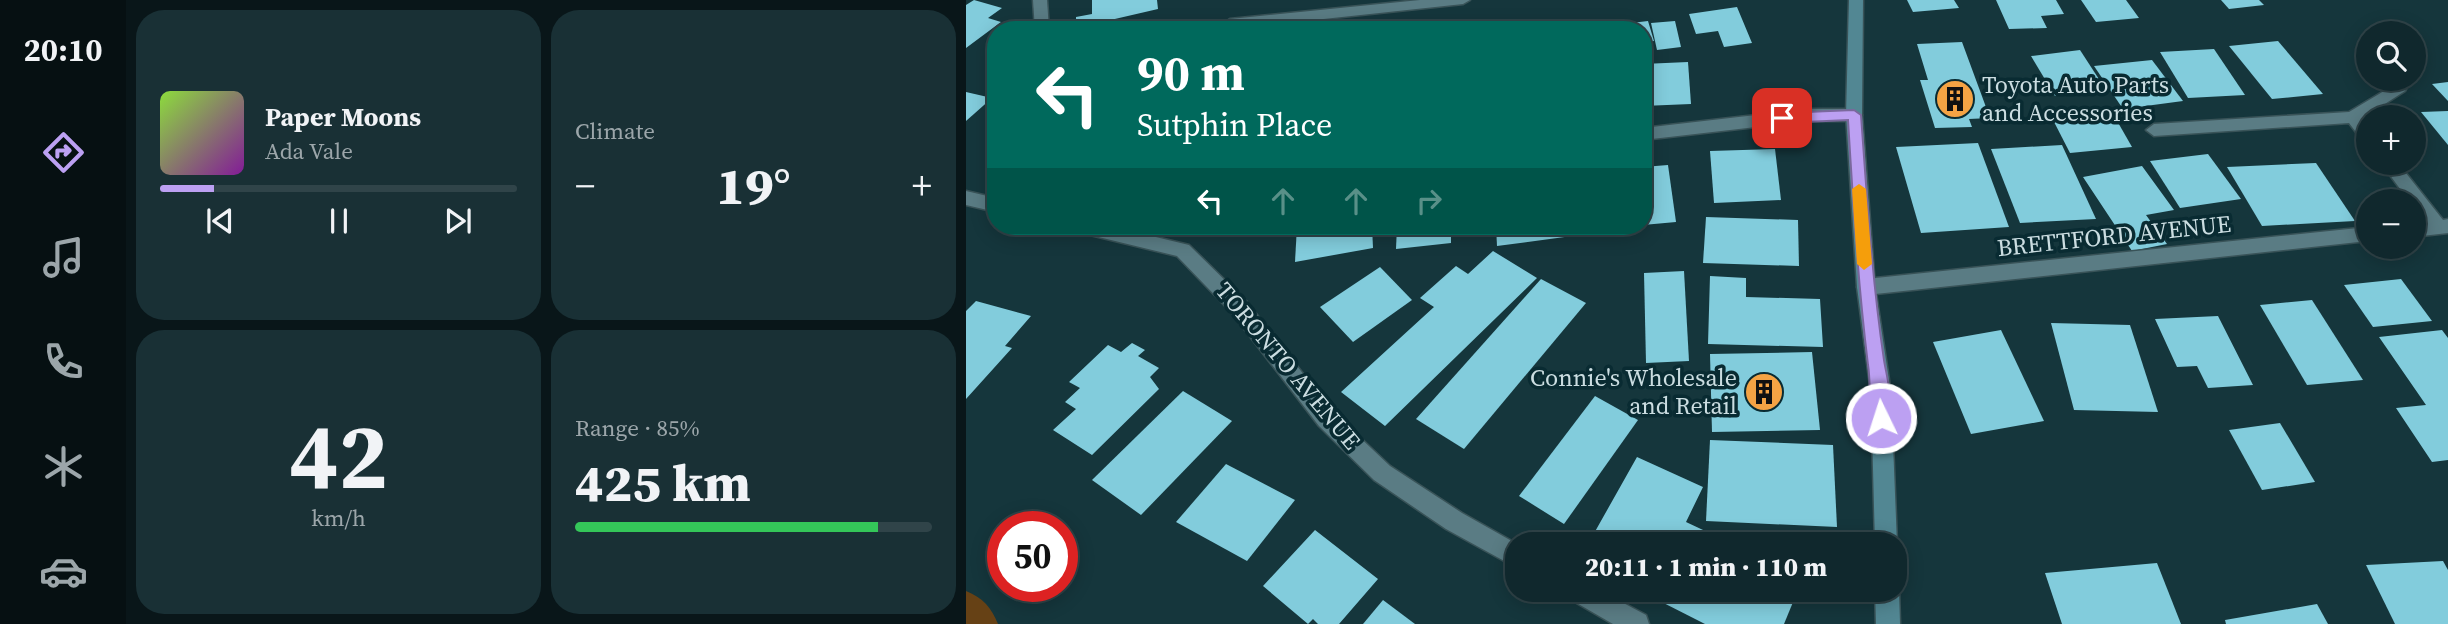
<!DOCTYPE html>
<html lang="en">
<head>
<meta charset="utf-8">
<style>
  :root { --surface:#10282d; --page:#193035; --text:#f1f3f6; --muted:#9ca6aa; --line:#304449; --accent:#bca0f2 }
  body { margin:0; font-family:"Source Serif 4",serif; background:var(--page); color:var(--text); height:100vh; display:flex; flex-direction:column; font-size:26px; white-space:nowrap }
  * { box-sizing:border-box; margin:0 }
  p { font-size:23px; color:var(--muted) }
  .icon { flex:none; width:38px; height:38px; fill:none; stroke:currentColor; stroke-width:2; stroke-linecap:round; stroke-linejoin:round }
  .map { position:relative; flex:1; overflow:hidden }
  .side { display:flex; flex-direction:column; gap:10px; padding:10px; background:#091619; width:840px }
  .side>* { flex:none }
  .banner { position:absolute; left:21px; top:21px; width:665px; height:214px; border-radius:28px; box-shadow:0 4px 18px #0003,0 0 0 2px var(--line); background:#00695c; color:#fff; overflow:hidden }
  .fabs { position:absolute; left:1390px; top:21px; display:grid; gap:14px }
  .fabs a { display:grid; place-items:center; width:70px; height:70px; border-radius:50%; background:var(--surface); box-shadow:0 4px 18px #0003,0 0 0 2px var(--line); font-size:35px }
  .speed { position:absolute; left:21px; top:511px; display:flex; gap:14px; font-size:35px; font-weight:700; text-align:center }
  .speed>* { display:grid; place-content:center; width:91px; height:91px; border-radius:50%; background:var(--surface); box-shadow:0 4px 18px #0003,0 0 0 2px var(--line); line-height:1 }
  .speed .limit { border:10px solid #d22; background:#fff; color:#111 }
  .pin { position:absolute; display:grid; place-items:center; width:60px; height:60px; color:#fff; margin:-30px; border-radius:14px; box-shadow:0 4px 10px #0006 }
  .me { position:absolute; width:77px; margin:-38px; rotate:356deg; stroke-linejoin:round; filter:drop-shadow(0 0 5px #0008) }
  .turn { display:flex; align-items:center; gap:24px; height:147px; padding:0 35px; font-size:32px }
  .turn .icon { width:91px; height:91px; stroke-width:2.5 }
  .turn b { display:block; font-size:49px; line-height:60px }
  .lanes { display:flex; align-items:center; height:66px; padding:0 35px; background:#0003; justify-content:center; gap:35px; direction:ltr }
  .lanes .off { opacity:.35 }
  .big { font-size:52px; font-weight:800; line-height:1.1 }
  .side .card { flex:1; display:flex; flex-direction:column; justify-content:center; gap:10px; min-width:0; padding:0 24px; border-radius:28px; background:var(--page) }
  .side .dial { align-items:center; gap:0 }
  .dial b { font-size:91px; line-height:1 }
  .song { display:flex; align-items:center; gap:21px }
  .cover { width:84px; height:84px; border-radius:10px; background:linear-gradient(135deg,hsl(90 70% 55%),hsl(290 70% 35%)) }
  .played { height:7px; border-radius:4px; background:linear-gradient(90deg,var(--accent) 15%,var(--line) 15%) }
  .keys { display:flex; justify-content:space-around; direction:ltr }
  .heat { display:flex; justify-content:space-between; align-items:center; font-size:38px; direction:ltr }
  .charge { height:10px; border-radius:5px; background:linear-gradient(90deg,#34c759 85%,var(--line) 0) }
  .side .tiles { flex:1; display:grid; gap:10px; grid-template-columns:repeat(2,1fr) }
  .trip { position:absolute; left:539px; top:532px; width:402px; height:70px; border-radius:28px; background:var(--surface); box-shadow:0 4px 18px #0003,0 0 0 2px var(--line); font-weight:800; line-height:70px; text-align:center }
  main { display:flex; flex:1; min-height:0 }
  .tabs { display:flex; flex-direction:column; width:126px; justify-content:space-around; align-items:center; background:#061012; color:var(--muted) }
  .tabs .icon { width:49px; height:49px }
  .tabs .selected { color:var(--accent) }
  .tabs b { font-size:32px; color:var(--text) }
  .map>svg:first-child { display:block }
  .lines { fill:none; stroke-linecap:round; stroke-linejoin:round }
  .canal { fill:#664115; fill-rule:evenodd }
  .building { fill:#82ccdc }
  .minor-casing { stroke:#395358; stroke-width:3 }
  .secondary-casing { stroke:#395358; stroke-width:3 }
  .minor { fill:#5a7c84; fill-rule:evenodd }
  .secondary { fill:#528793; fill-rule:evenodd }
  .route { fill:#bca0f2; stroke:#7a689d; stroke-width:2 }
  .slow { fill:#f59e0b }
  .labels { text-anchor:middle; stroke-width:7; stroke-linejoin:round; paint-order:stroke }
  .poi-label { font-size:24px; fill:#cbdde1; stroke:#092b32; text-anchor:start }
  .street-label { font-size:24px; fill:#cbdde1; stroke:#092b32 }
</style>
</head>
<body>
<main>
<nav class="tabs">
<b>20:10</b>
<svg class="icon selected" aria-label="directions" viewBox="0 0 24 24"><path d="M12 3l9 9-9 9-9-9zM9 14v-3h6M13 9l2 2-2 2"/></svg>
<svg class="icon" aria-label="music" viewBox="0 0 24 24"><path d="M9 18V5l10-2v13"/><circle cx="6" cy="18" r="3"/><circle cx="16" cy="16" r="3"/></svg>
<svg class="icon" aria-label="phone" viewBox="0 0 24 24"><path d="M5 4h4l2 5-3 2q2 4 5 5l2-3 5 2v4C11 20 4 13 5 4z"/></svg>
<svg class="icon" aria-label="climate" viewBox="0 0 24 24"><path d="M12 3v18M4 7l16 10M4 17L20 7"/></svg>
<svg class="icon" aria-label="car" viewBox="0 0 24 24"><path d="M5 17H2v-5l4-1 3-4h7l3 4 3 1v5h-3M9 17h6M6 11h13"/><circle cx="7" cy="17" r="2"/><circle cx="17" cy="17" r="2"/></svg>
</nav>
<section class="side">
<div class="tiles">
<div class="card">
<div class="song"><i class="cover"></i><div><b>Paper Moons</b><p>Ada Vale</p></div></div>
<div class="played"></div>
<div class="keys"><svg class="icon" aria-label="previous" viewBox="0 0 24 24"><path d="M18 5L8 12l10 7zM5 5v14"/></svg><svg class="icon" aria-label="pause" viewBox="0 0 24 24"><path d="M8 5v14M16 5v14"/></svg><svg class="icon" aria-label="next" viewBox="0 0 24 24"><path d="M6 5l10 7-10 7zM19 5v14"/></svg></div>
</div>
<div class="card"><p>Climate</p>
<div class="heat"><a>−</a><b class="big">19°</b><a>+</a></div>
</div>
<div class="card dial"><b>42</b><p>km/h</p></div>
<div class="card"><p>Range · 85%</p><b class="big">425 km</b><div class="charge"></div></div>
</div>
</section>
<div class="map">
<svg width="1482" height="624" viewBox="0 0 1482 624">
  <rect width="100%" height="100%" fill="#15363c"/>
  <g class="lines">
    <path class="canal" d="M0,591C17,598 25,607 32,624H0Z"/>
  </g>
  <g class="building">
    <path d="M8,0L36,8L22,18L35,22L0,48V5Z"/>
    <path d="M126,0H191L192,9L110,28V17L126,14Z"/>
    <path d="M941,0H988L993,8L947,12Z"/>
    <path d="M1030,0H1090L1098,14L1075,16L1081,28L1043,29Z"/>
    <path d="M1115,0H1160L1173,18L1130,22Z"/>
    <path d="M1255,0H1293L1298,5L1263,9Z"/>
    <path d="M771,7L786,43L758,47L752,31L730,34L723,14Z"/>
    <path d="M682,21L688,41L677,43V30H658L657,24Z"/>
    <path d="M709,21L715,47L691,50L685,23Z"/>
    <path d="M1312,41L1357,94L1306,99L1263,46Z"/>
    <path d="M996,42L1024,118L1003,119L1006,127L969,128L954,80H962L951,44Z"/>
    <path d="M1248,49L1279,95L1222,98L1194,52Z"/>
    <path d="M1114,50L1140,90L1089,96L1065,56Z"/>
    <path d="M1186,60L1217,101L1157,109L1128,66Z"/>
    <path d="M722,62L725,104L677,106V64Z"/>
    <path d="M1482,82V101L1466,84Z"/>
    <path d="M0,92L26,98L0,121Z"/>
    <path d="M1482,111V145L1455,112Z"/>
    <path d="M1146,112L1166,147L1104,153L1086,118Z"/>
    <path d="M1012,143L1043,227L955,233L930,147Z"/>
    <path d="M1096,145L1130,219L1054,223L1025,149Z"/>
    <path d="M809,149L815,200L748,203L744,151Z"/>
    <path d="M1242,154L1275,199L1214,208L1184,161Z"/>
    <path d="M1350,163L1389,221L1296,226L1261,167Z"/>
    <path d="M702,165L710,222L677,225V167Z"/>
    <path d="M1176,166L1208,210L1180,215L1201,244L1166,251L1117,177Z"/>
    <path d="M740,217L832,220L833,266L737,263Z"/>
    <path d="M331,226H406L407,248L329,262Z"/>
    <path d="M431,226H485V243L430,249Z"/>
    <path d="M530,226H605L606,236L531,246Z"/>
    <path d="M527,251L571,278L419,426L375,392L468,307L454,298L490,266L502,274Z"/>
    <path d="M414,267L446,300L387,342L354,307Z"/>
    <path d="M718,271L723,361L680,363L678,273Z"/>
    <path d="M744,276L780,278V297L854,299L857,347L742,344Z"/>
    <path d="M575,279L620,303L498,449L450,419Z"/>
    <path d="M1435,279L1466,321L1407,327L1378,285Z"/>
    <path d="M1346,300L1397,380L1341,385L1294,305Z"/>
    <path d="M10,301L65,316L39,346L46,348L0,399V311Z"/>
    <path d="M1252,316L1287,385L1242,388L1231,366L1211,367L1189,319Z"/>
    <path d="M1085,323L1164,325L1192,412L1108,410Z"/>
    <path d="M1035,330L1078,421L1005,434L967,342Z"/>
    <path d="M1476,330L1482,338V460L1466,462L1430,408L1460,405L1413,337Z"/>
    <path d="M166,343L179,350L172,356L193,368L184,377L193,389L126,455L87,430L110,409L99,402L114,388L103,382L142,345L155,352Z"/>
    <path d="M846,352L854,430L746,432L744,354Z"/>
    <path d="M217,391L266,421L175,515L126,480Z"/>
    <path d="M629,396L672,420L598,524L553,496Z"/>
    <path d="M1314,423L1349,482L1296,490L1263,430Z"/>
    <path d="M744,440L867,445L871,527L740,521Z"/>
    <path d="M671,457L737,487L720,522L767,544H622Z"/>
    <path d="M260,464L329,500L281,561L210,522Z"/>
    <path d="M349,530L412,579L373,624H352L347,619L342,624L297,586Z"/>
    <path d="M1477,561L1482,570V624H1429L1400,565Z"/>
    <path d="M1191,563L1215,624H1096L1079,573Z"/>
    <path d="M672,590H832L818,624H739Z"/>
    <path d="M417,600L449,624H397Z"/>
    <path d="M1351,604L1362,624H1260L1259,620Z"/>
  </g>
  <g class="lines">
    <defs>
      <g id="minor">
        <path d="M67,0H81L83,30H69Z"/>
        <path d="M454,0H504L497,4L264,29L257,24L264,19Z"/>
        <path d="M1433,82L1439,83L1441,87L1439,91L1397,118L1402,124V142L1396,140L1383,123L1188,136L1180,130L1188,124L1383,112Z"/>
        <path d="M843,109H888L896,115L888,121H843L677,140V128Z"/>
        <path d="M1415,163H1432L1477,220L1482,219V233L1447,237V223L1459,222L1447,207V201H1443Z"/>
        <path d="M0,191L30,198V212L0,205Z"/>
        <path d="M107,226H144L223,245L280,301L367,412L424,466L496,513L551,544V568L480,529L408,480L353,426L266,313L211,256L116,233L110,231Z"/>
        <path d="M1402,227V241L900,295L893,292L891,287L893,282L900,279Z"/>
        <path d="M598,590H633L680,615L683,624H647L602,598Z"/>
      </g>
      <g id="secondary">
        <path d="M883,0H897L896,115L909,287L925,393L931,544L929,549V544H909L905,393L891,287L880,115Z"/>
        <path d="M929,582L933,590L934,624H910L909,590H929Z"/>
      </g>
    </defs>
    <use href="#minor" class="minor-casing"/>
    <use href="#secondary" class="secondary-casing"/>
    <use href="#minor" class="minor"/>
    <use href="#secondary" class="secondary"/>
  </g>
  <path class="route" d="M888,110L895,115C901,197 906,279 918,360C921,378 929,406 922,424L915,426L909,424C902,408 905,383 902,365C892,284 887,202 882,120L816,123L809,118L816,113Z"/>
  <path class="slow" d="M893,184L900,189L906,264L898,270L891,264L886,189Z"/>
  <defs>
    <symbol id="building-disc" viewBox="-11 -11 22 22"><circle r="9.5" fill="#f4a344" stroke="#092b32"/><path d="M-4-6H4V6H1V3H-1V6H-4ZM-2.5-4.3h1.7v1.8h-1.7ZM.8-4.3h1.7v1.8H.8ZM-2.5-1h1.7V.8h-1.7ZM.8-1h1.7V.8H.8Z" fill="#111"/></symbol>
  </defs>
  <g fill-rule="evenodd">
    <use href="#building-disc" x="967" y="77" width="44" height="44"/>
    <use href="#building-disc" x="776" y="370" width="44" height="44"/>
  </g>
  <g class="labels">
    <g class="poi-label">
      <text x="1016" y="93">Toyota Auto Parts<tspan x="1016" dy="28">and Accessories</tspan></text>
      <text x="771" y="386" text-anchor="end">Connie's Wholesale<tspan x="771" dy="28">and Retail</tspan></text>
    </g>
    <g class="street-label">
      <text transform="translate(1148 236) rotate(-6)" y="8">BRETTFORD AVENUE</text>
      <text transform="translate(322 366) rotate(50)" y="8">TORONTO AVENUE</text>
    </g>
  </g>
</svg>
<div class="fabs">
<a><svg class="icon" aria-label="search" viewBox="0 0 24 24"><circle cx="10" cy="10" r="6"/><path d="M15 15l6 6"/></svg></a>
<a>+</a>
<a>−</a>
</div>
<div class="speed"><div class="limit">50</div></div>
<div class="pin" style="left:816px;top:118px;background:#d93025"><svg class="icon" aria-label="arrive" viewBox="0 0 24 24"><path d="M6 21V4h12l-3 4 3 4H6"/></svg></div>
<svg class="me" style="left:915px;top:418px" viewBox="-20 -20 40 40"><circle r="17" fill="#bca0f2" stroke="#fff" stroke-width="3"/><path d="M0-11L8 9 0 5-8 9z" fill="#fff"/></svg>
<div class="trip">20:11 · 1 min · 110 m</div>
<div class="banner">
<div class="turn"><svg class="icon" aria-label="left" viewBox="0 0 24 24"><path d="M17 20v-9H6M10 6l-5 5 5 5"/></svg><div><b>90 m</b>Sutphin Place</div></div>
<div class="lanes"><svg class="icon" aria-label="left" viewBox="0 0 24 24"><path d="M17 20v-9H6M10 6l-5 5 5 5"/></svg><svg class="icon off" aria-label="ahead" viewBox="0 0 24 24"><path d="M12 20V5M6 11l6-6 6 6"/></svg><svg class="icon off" aria-label="ahead" viewBox="0 0 24 24"><path d="M12 20V5M6 11l6-6 6 6"/></svg><svg class="icon off" aria-label="right" viewBox="0 0 24 24"><path d="M7 20v-9h11M14 6l5 5-5 5"/></svg></div>
</div>
</div>
</main>
</body>
</html>
